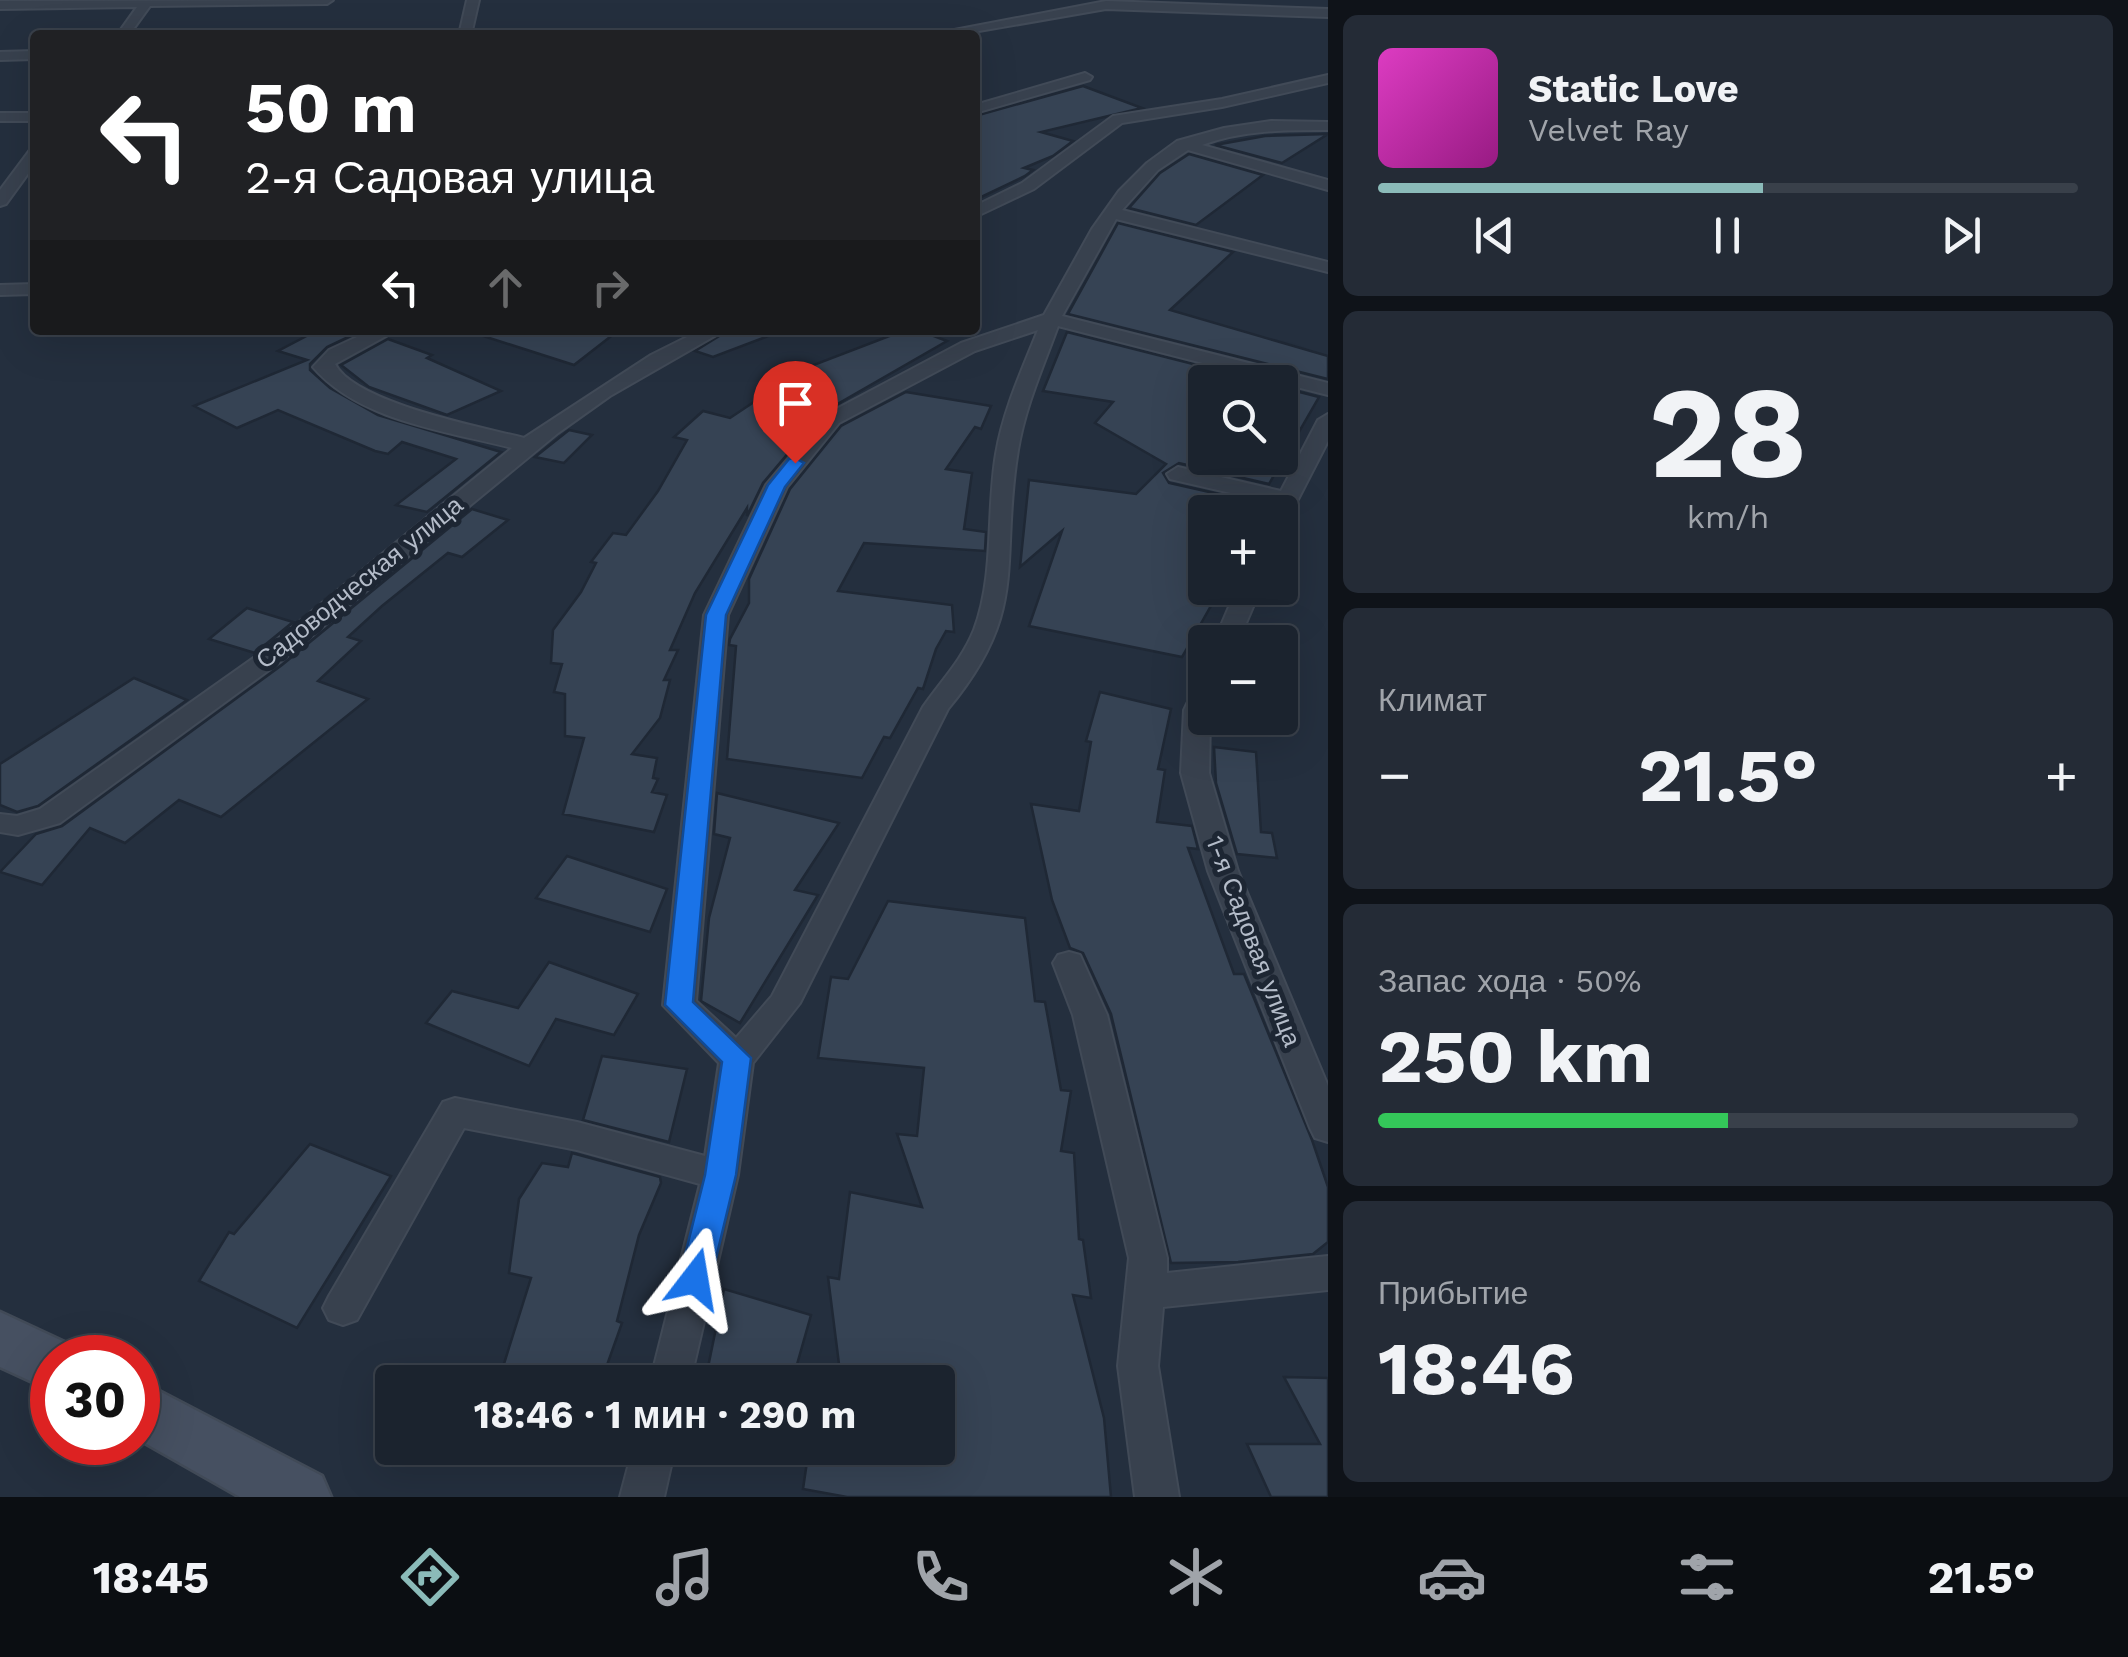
<!DOCTYPE html>
<html lang="ru">
<head>
<meta charset="utf-8">
<style>
  :root { --surface:#1b232e; --page:#242b36; --text:#f1f3f6; --muted:#a0a4aa; --line:#39404a; --accent:#8bbbb9 }
  body { margin:0; font-family:"Work Sans",sans-serif; background:var(--page); color:var(--text); height:100vh; display:flex; flex-direction:column; font-size:38px; white-space:nowrap }
  * { box-sizing:border-box; margin:0 }
  p { font-size:32px; color:var(--muted) }
  .icon { flex:none; width:55px; height:55px; fill:none; stroke:currentColor; stroke-width:2; stroke-linecap:round; stroke-linejoin:round }
  .map { position:relative; flex:1; overflow:hidden }
  .drawer { display:flex; flex-direction:column; gap:15px; padding:15px; background:#0f1319; width:800px }
  .drawer>* { flex:none }
  .guide { position:absolute; left:30px; top:30px; width:950px; height:305px; border-radius:10px; box-shadow:0 10px 40px #0002,0 0 0 2px var(--line); background:#202124; color:#fff; overflow:hidden }
  .tools { position:absolute; left:1188px; top:365px; display:grid; gap:20px }
  .tools a { display:grid; place-items:center; width:110px; height:110px; border-radius:10px; background:var(--surface); box-shadow:0 10px 40px #0002,0 0 0 2px var(--line); font-size:50px }
  .speed { position:absolute; left:30px; top:1335px; display:flex; gap:20px; font-size:50px; font-weight:700; text-align:center }
  .speed>* { display:grid; place-content:center; width:130px; height:130px; border-radius:50%; background:var(--surface); box-shadow:0 10px 40px #0002,0 0 0 2px var(--line); line-height:1 }
  .speed .limit { border:15px solid #d22; background:#fff; color:#111 }
  .pin { position:absolute; display:grid; place-items:center; width:85px; height:85px; color:#fff; margin:-102px -42px; border-radius:50% 50% 50% 0; rotate:-45deg; box-shadow:0 0 10px #0007 }
  .pin .icon { rotate:45deg }
  .me { position:absolute; width:110px; margin:-55px; rotate:14deg; stroke-linejoin:round; filter:drop-shadow(0 0 8px #0008) }
  .turn { display:flex; align-items:center; gap:35px; height:210px; padding:0 50px; font-size:45px }
  .turn .icon { width:130px; height:130px; stroke-width:2.5 }
  .turn b { display:block; font-size:70px; line-height:85px }
  .lanes { display:flex; align-items:center; height:95px; padding:0 50px; background:#0003; justify-content:center; gap:50px; direction:ltr }
  .lanes .off { opacity:.35 }
  .big { font-size:75px; font-weight:700; line-height:1.1 }
  .drawer .card { flex:1; display:flex; flex-direction:column; justify-content:center; gap:15px; min-width:0; padding:0 35px; border-radius:15px; background:var(--page) }
  .drawer .dial { align-items:center; gap:0 }
  .dial b { font-size:130px; line-height:1 }
  .song { display:flex; align-items:center; gap:30px }
  .cover { width:120px; height:120px; border-radius:15px; background:linear-gradient(135deg,hsl(310 70% 55%),hsl(310 70% 35%)) }
  .played { height:10px; border-radius:5px; background:linear-gradient(90deg,var(--accent) 55%,var(--line) 55%) }
  .keys { display:flex; justify-content:space-around; direction:ltr }
  .heat { display:flex; justify-content:space-between; align-items:center; font-size:55px; direction:ltr }
  .charge { height:15px; border-radius:8px; background:linear-gradient(90deg,#34c759 50%,var(--line) 0) }
  .trip { position:absolute; left:375px; top:1365px; width:580px; height:100px; border-radius:10px; background:var(--surface); box-shadow:0 10px 40px #0002,0 0 0 2px var(--line); font-weight:700; line-height:100px; text-align:center }
  .tab-bar { display:flex; height:160px; justify-content:space-around; align-items:center; background:#0b0e12; color:var(--muted) }
  .tab-bar .icon { width:70px; height:70px }
  .tab-bar .active { color:var(--accent) }
  .tab-bar b { font-size:45px; color:var(--text) }
  main { display:flex; flex:1; min-height:0 }
  .map>svg:first-child { display:block }
  .building { fill:#364354; stroke:#1f2835; stroke-width:2.5 }
  .lines { fill:none; stroke-linecap:round; stroke-linejoin:round }
  .street-casing { stroke:#414a57; stroke-width:4 }
  .secondary-casing { stroke:#414a57; stroke-width:5 }
  .street { fill:#38414e; fill-rule:evenodd }
  .secondary { fill:#465061; fill-rule:evenodd }
  .route { fill:#1a73e8; stroke:#114b97; stroke-width:2.5 }
  .labels { text-anchor:middle; stroke-width:10; stroke-linejoin:round; paint-order:stroke }
  .street-label { font-size:25px; fill:#b4bcc9; stroke:#1d2633 }
</style>
</head>
<body>
<main>
<div class="map">
<svg width="1328" height="1497" viewBox="0 0 1328 1497">
  <rect width="100%" height="100%" fill="#242f3e"/>
  <g class="building">
    <path d="M1083,86L1142,108L1041,132L1073,141L1053,156L1024,168L1033,170L1025,176L975,200V116Z"/>
    <path d="M1328,134L1282,163L1215,145L1265,136Z"/>
    <path d="M1189,154L1263,175L1196,225L1129,208L1160,173Z"/>
    <path d="M1118,223L1233,252L1170,310L1328,356V379L1068,314Z"/>
    <path d="M318,330H363L327,347L310,364V370L330,388L378,415L501,452L427,512L396,505L456,459L402,442L388,454L375,451L278,410L237,428L194,406L307,360L278,351Z"/>
    <path d="M481,330H619L574,365L480,335Z"/>
    <path d="M729,330H779V332L713,357L695,351Z"/>
    <path d="M905,330H918L947,341L822,413L763,483L747,516V508L695,593L670,650H678L664,680H670L660,718L632,754L657,758L653,778L658,779L652,792L667,795L654,832L563,814L584,738L565,736V694L554,692L562,664L551,663L553,630L581,592L596,563L591,562L613,533L626,535L658,491L687,440L674,437L703,411L730,418L803,369Z"/>
    <path d="M1067,332L1264,382H1205V458H1280V387L1319,397L1269,484L1179,463L1163,473L1169,483L1258,503L1253,512H1205V588H1221L1182,657L1029,626L1062,531L1020,567L1029,480L1136,494L1166,464L1095,423L1113,402L1043,391Z"/>
    <path d="M388,339L432,355L427,358L501,391L447,415L369,387L341,365Z"/>
    <path d="M906,392L991,406L981,429L975,427L946,469L972,473L964,529L986,532L985,551L864,543L838,591L952,605L954,632L946,631L936,649L923,689L918,688L890,738L884,737L862,778L727,759L736,646L729,645L730,639L749,603V579L790,489L841,426Z"/>
    <path d="M569,430L592,435L564,463L535,457Z"/>
    <path d="M472,509L508,520L462,557L448,553L382,606L348,637L361,641L318,681L368,699L221,817L179,800L125,843L90,828L42,885L0,872L36,834L62,826L282,665Z"/>
    <path d="M247,608L293,622L255,653L209,639Z"/>
    <path d="M134,678L187,700L38,806L17,812L0,805V764Z"/>
    <path d="M1100,692L1171,709L1158,769L1165,770L1157,822L1192,826L1198,849L1188,848L1234,974H1244L1312,1140L1328,1187V1242L1313,1254L1238,1262L1171,1263L1111,1014L1083,953L1070,948L1052,900L1031,804L1079,811L1091,742L1086,741Z"/>
    <path d="M1214,747L1256,752L1261,832L1272,833L1277,858L1237,854L1216,783Z"/>
    <path d="M717,793L839,823L795,890L818,895L740,1023L701,1001L709,918L730,838L714,834Z"/>
    <path d="M567,856L667,889L650,932L536,898Z"/>
    <path d="M888,901L1025,918L1035,1001L1045,1002L1061,1090L1071,1091L1061,1151L1074,1153L1079,1239L1083,1240L1091,1298L1073,1295L1104,1418L1111,1497H847L803,1489L809,1448H938V1382L841,1380L828,1277L839,1279L850,1192L922,1207L897,1134L917,1136L924,1068L818,1058L831,977L848,979Z"/>
    <path d="M549,962L638,994L614,1035L556,1019L529,1066L426,1023L452,991L518,1008Z"/>
    <path d="M602,1056L687,1069L669,1142L583,1120Z"/>
    <path d="M310,1144L391,1176L297,1328L199,1281L229,1232L234,1234Z"/>
    <path d="M572,1153L660,1177L661,1183L639,1235L617,1321L622,1323L601,1382H543L502,1370L531,1278L509,1273L519,1199L542,1163L568,1167Z"/>
    <path d="M724,1289L811,1315L792,1382H705Z"/>
    <path d="M1284,1377L1328,1378V1497H1271L1247,1444H1320Z"/>
  </g>
  <g class="lines">
    <defs>
      <g id="street">
        <path d="M333,0L327,4L150,6L129,35H117L137,7L0,9V1Z"/>
        <path d="M467,0H479L471,35H459Z"/>
        <path d="M1106,1L1328,9V17L1106,9L956,35H928Z"/>
        <path d="M35,51V59L0,60V52Z"/>
        <path d="M1085,73L1092,77L1090,80L975,113V105Z"/>
        <path d="M1328,75V83L1222,107L1122,123L1034,189L975,217V206L1022,183L1113,116L1222,99Z"/>
        <rect x="0" y="113" width="35" height="8"/>
        <path d="M1271,121L1328,122V130C1284,130 1244,130 1202,145L1328,180V190L1188,150L1158,170L1122,210L1328,262V272L1116,219L1062,316L1328,383V395L1058,326C1043,367 1025,407 1018,450C999,564 1031,609 948,709L800,1003L753,1063L738,1175L690,1382H650L700,1184L577,1150L464,1128L357,1320L343,1325L329,1320L323,1308L329,1296L443,1102L455,1098L577,1122L705,1156L719,1063L663,1005L704,615L766,485L825,415L961,343L1044,315L1092,229L1119,191L1147,163L1177,141L1224,128ZM1038,330C1022,370 1003,411 996,454C986,512 995,574 974,630C962,660 941,681 923,707L772,996L736,1038L696,1001L728,615L787,487L839,423L975,351Z"/>
        <path d="M35,148V164L6,204L0,206V190L30,150Z"/>
        <path d="M35,284V294L0,295V285Z"/>
        <path d="M372,330H397L335,364C355,403 481,427 524,438L651,355L701,330H725L610,396L558,433L280,662L60,823L18,835L0,832V814L17,816L40,809L262,652L512,448C447,431 359,421 313,367L329,350Z"/>
        <path d="M1328,414V441L1289,517L1281,519L1280,512H1270L1274,503L1170,479L1167,474L1178,467L1281,491L1318,420Z"/>
        <path d="M1237,588H1261L1238,642H1214Z"/>
        <path d="M1205,683V718H1210L1209,773L1238,871L1328,1086V1142L1315,1138L1310,1128L1208,871L1181,773L1184,710L1196,685Z"/>
        <path d="M1069,952L1080,955L1107,1015L1167,1258V1273L1328,1256V1290L1163,1307L1158,1366L1179,1497H1135L1118,1366L1129,1258L1073,1015L1053,963L1058,955Z"/>
        <path d="M633,1448H675L664,1497H620Z"/>
      </g>
      <g id="secondary">
        <path d="M0,1312L73,1346L78,1358H52V1391L0,1367Z"/>
        <path d="M138,1380L322,1476L331,1497H240L138,1439Z"/>
      </g>
    </defs>
    <use href="#street" class="street-casing"/>
    <use href="#secondary" class="secondary-casing"/>
    <use href="#street" class="street"/>
    <use href="#secondary" class="secondary"/>
  </g>
  <path class="route" d="M795,458L804,463L785,487L726,615L693,1002L751,1058L736,1175L711,1279L707,1288L695,1292L684,1288L679,1279L705,1175L722,1062L665,1005L706,615L768,485L789,459Z"/>
  <g class="labels">
    <g class="street-label">
      <text transform="translate(359 582) rotate(-39)" y="9">Садоводческая улица</text>
      <text transform="translate(1254 941) rotate(69)" y="9">1-я Садовая улица</text>
    </g>
  </g>
</svg>
<div class="tools">
<a><svg class="icon" aria-label="search" viewBox="0 0 24 24"><circle cx="10" cy="10" r="6"/><path d="M15 15l6 6"/></svg></a>
<a>+</a>
<a>−</a>
</div>
<div class="speed"><div class="limit">30</div></div>
<div class="pin" style="left:795px;top:463px;background:#d93025"><svg class="icon" aria-label="arrive" viewBox="0 0 24 24"><path d="M6 21V4h12l-3 4 3 4H6"/></svg></div>
<svg class="me" style="left:695px;top:1279px" viewBox="-20 -20 40 40"><path d="M0-17L14 15 0 8-14 15z" fill="#1a73e8" stroke="#fff" stroke-width="4"/></svg>
<div class="trip">18:46 · 1 мин · 290 m</div>
<div class="guide">
<div class="turn"><svg class="icon" aria-label="left" viewBox="0 0 24 24"><path d="M17 20v-9H6M10 6l-5 5 5 5"/></svg><div><b>50 m</b>2-я Садовая улица</div></div>
<div class="lanes"><svg class="icon" aria-label="left" viewBox="0 0 24 24"><path d="M17 20v-9H6M10 6l-5 5 5 5"/></svg><svg class="icon off" aria-label="ahead" viewBox="0 0 24 24"><path d="M12 20V5M6 11l6-6 6 6"/></svg><svg class="icon off" aria-label="right" viewBox="0 0 24 24"><path d="M7 20v-9h11M14 6l5 5-5 5"/></svg></div>
</div>
</div>
<section class="drawer">
<div class="card">
<div class="song"><i class="cover"></i><div><b>Static Love</b><p>Velvet Ray</p></div></div>
<div class="played"></div>
<div class="keys"><svg class="icon" aria-label="previous" viewBox="0 0 24 24"><path d="M18 5L8 12l10 7zM5 5v14"/></svg><svg class="icon" aria-label="pause" viewBox="0 0 24 24"><path d="M8 5v14M16 5v14"/></svg><svg class="icon" aria-label="next" viewBox="0 0 24 24"><path d="M6 5l10 7-10 7zM19 5v14"/></svg></div>
</div>
<div class="card dial"><b>28</b><p>km/h</p></div>
<div class="card"><p>Климат</p>
<div class="heat"><a>−</a><b class="big">21.5°</b><a>+</a></div>
</div>
<div class="card"><p>Запас хода · 50%</p><b class="big">250 km</b><div class="charge"></div></div>
<div class="card"><p>Прибытие</p><b class="big">18:46</b></div>
</section>
</main>
<nav class="tab-bar">
<b>18:45</b>
<svg class="icon active" aria-label="directions" viewBox="0 0 24 24"><path d="M12 3l9 9-9 9-9-9zM9 14v-3h6M13 9l2 2-2 2"/></svg>
<svg class="icon" aria-label="music" viewBox="0 0 24 24"><path d="M9 18V5l10-2v13"/><circle cx="6" cy="18" r="3"/><circle cx="16" cy="16" r="3"/></svg>
<svg class="icon" aria-label="phone" viewBox="0 0 24 24"><path d="M5 4h4l2 5-3 2q2 4 5 5l2-3 5 2v4C11 20 4 13 5 4z"/></svg>
<svg class="icon" aria-label="climate" viewBox="0 0 24 24"><path d="M12 3v18M4 7l16 10M4 17L20 7"/></svg>
<svg class="icon" aria-label="car" viewBox="0 0 24 24"><path d="M5 17H2v-5l4-1 3-4h7l3 4 3 1v5h-3M9 17h6M6 11h13"/><circle cx="7" cy="17" r="2"/><circle cx="17" cy="17" r="2"/></svg>
<svg class="icon" aria-label="filters" viewBox="0 0 24 24"><path d="M4 7h16M4 17h16"/><circle cx="9" cy="7" r="2"/><circle cx="15" cy="17" r="2"/></svg>
<b>21.5°</b>
</nav>
</body>
</html>
